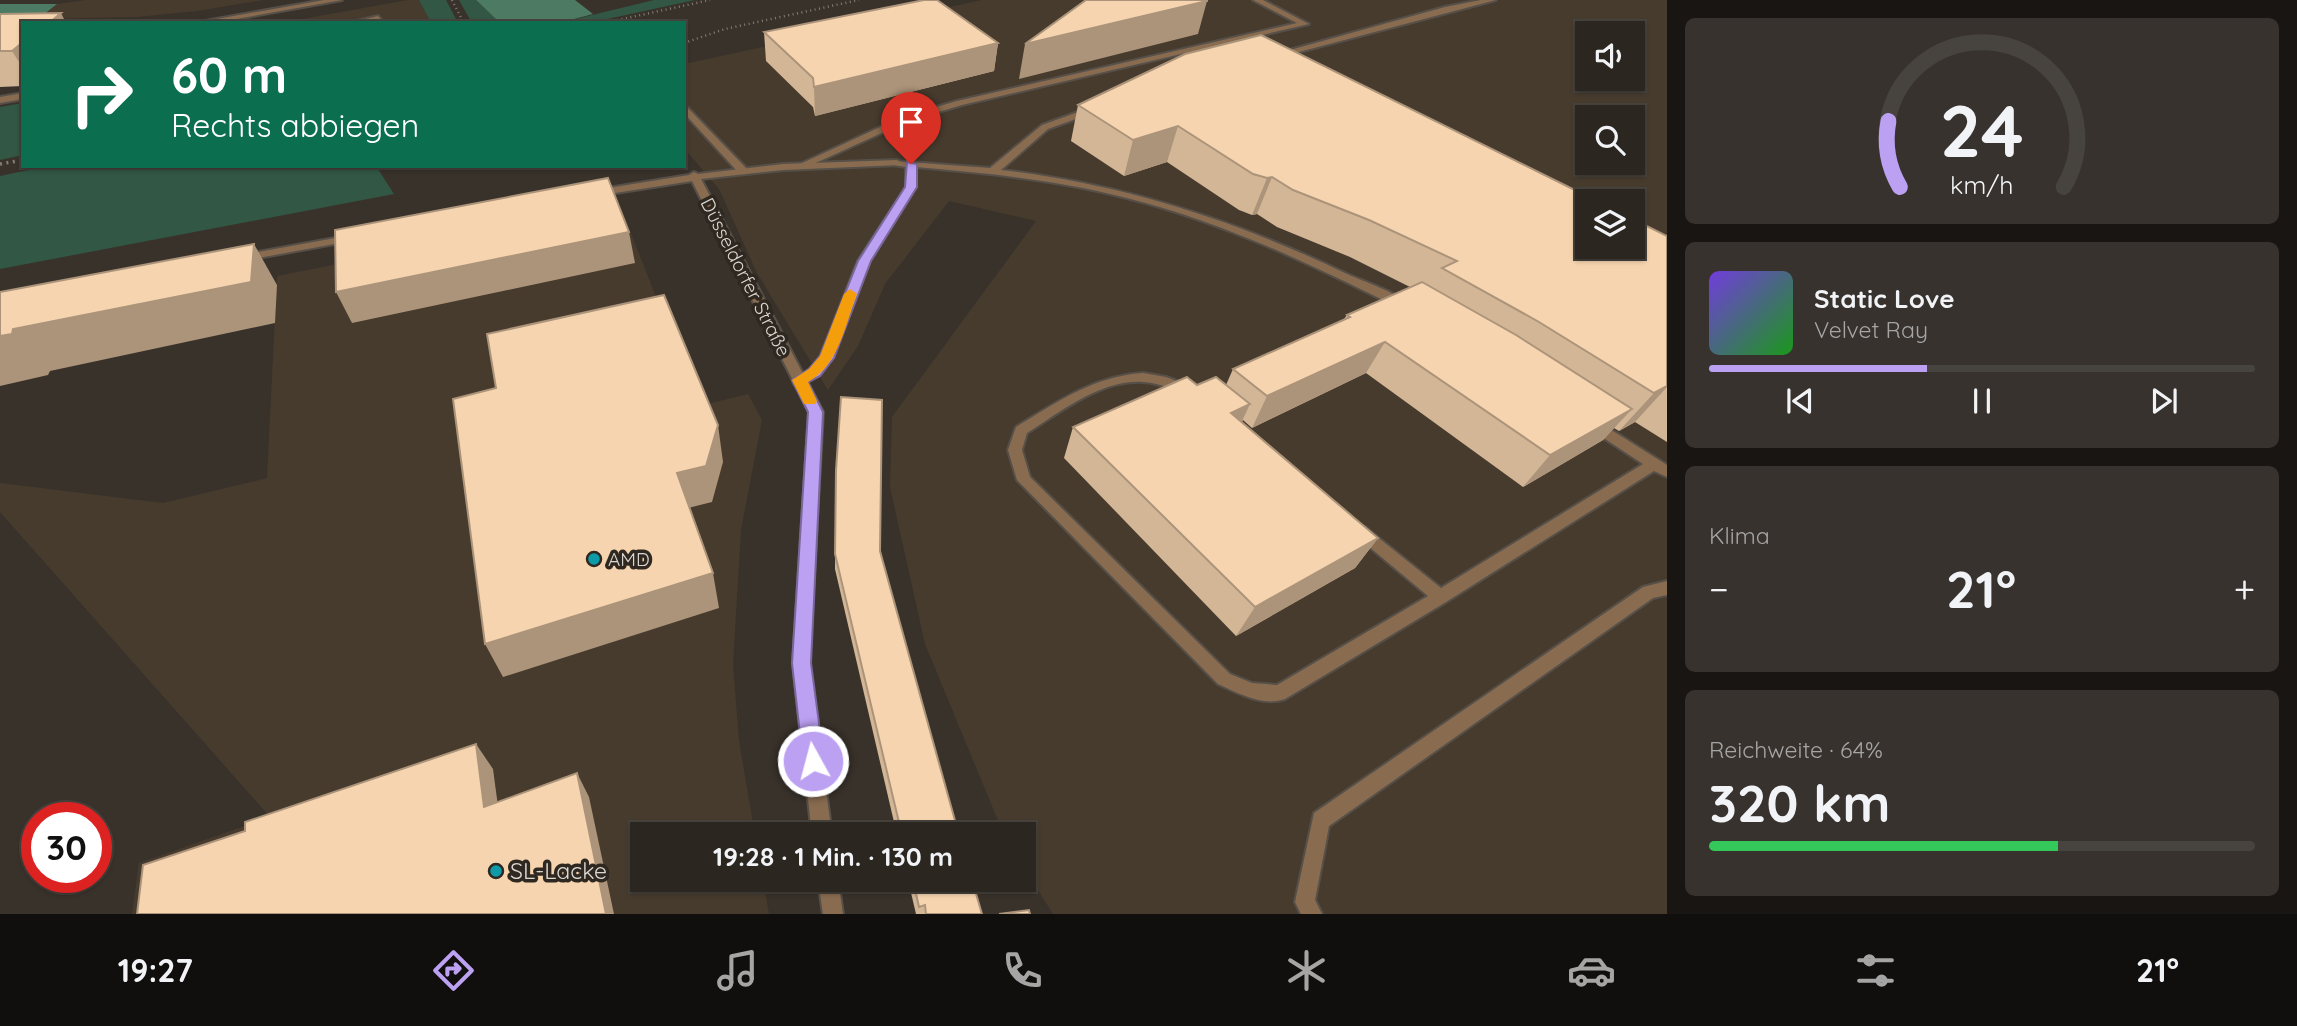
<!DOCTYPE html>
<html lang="de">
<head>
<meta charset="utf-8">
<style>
  :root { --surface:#2b2620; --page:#37322d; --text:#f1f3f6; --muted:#a6a5a5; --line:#47433e; --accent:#bca0f2 }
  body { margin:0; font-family:Quicksand,sans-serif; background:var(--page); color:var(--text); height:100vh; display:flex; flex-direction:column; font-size:26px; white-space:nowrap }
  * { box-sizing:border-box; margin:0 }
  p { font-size:23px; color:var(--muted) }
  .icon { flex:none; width:38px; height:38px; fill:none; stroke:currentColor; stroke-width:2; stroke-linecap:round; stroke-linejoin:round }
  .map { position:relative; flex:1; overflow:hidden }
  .side { display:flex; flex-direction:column; gap:18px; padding:18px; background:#181512; width:630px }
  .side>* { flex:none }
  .banner { position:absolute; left:21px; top:21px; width:665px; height:147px; border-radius:0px; box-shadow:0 2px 5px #0004,0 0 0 2px var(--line); background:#0b6e4f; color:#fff; overflow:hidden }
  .fabs { position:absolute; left:1575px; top:21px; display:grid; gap:14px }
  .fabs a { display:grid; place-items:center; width:70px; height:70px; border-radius:0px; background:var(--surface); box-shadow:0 2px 5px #0004,0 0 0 2px var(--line); font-size:35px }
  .speed { position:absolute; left:21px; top:802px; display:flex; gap:14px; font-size:35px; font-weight:700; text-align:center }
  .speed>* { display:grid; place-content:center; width:91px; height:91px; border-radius:50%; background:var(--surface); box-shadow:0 2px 5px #0004,0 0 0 2px var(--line); line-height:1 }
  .speed .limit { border:10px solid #d22; background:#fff; color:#111 }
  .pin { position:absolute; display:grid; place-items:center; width:60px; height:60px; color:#fff; margin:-72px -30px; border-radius:50% 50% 50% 0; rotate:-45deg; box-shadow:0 0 7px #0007 }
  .pin .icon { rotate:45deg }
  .me { position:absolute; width:77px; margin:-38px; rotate:353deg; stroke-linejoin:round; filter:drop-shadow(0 0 5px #0008) }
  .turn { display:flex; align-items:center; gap:24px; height:147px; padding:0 35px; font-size:32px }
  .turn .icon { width:91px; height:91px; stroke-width:2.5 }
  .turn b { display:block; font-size:49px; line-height:60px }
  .big { font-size:52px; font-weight:700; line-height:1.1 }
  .side .card { flex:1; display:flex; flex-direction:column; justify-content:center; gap:10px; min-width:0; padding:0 24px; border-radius:10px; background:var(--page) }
  .side .dial { align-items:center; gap:0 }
  .dial svg { height:182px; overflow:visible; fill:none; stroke:var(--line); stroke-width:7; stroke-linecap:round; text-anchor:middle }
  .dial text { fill:var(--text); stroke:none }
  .song { display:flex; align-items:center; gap:21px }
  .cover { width:84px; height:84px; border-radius:10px; background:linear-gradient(135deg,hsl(260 70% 55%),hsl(120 70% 35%)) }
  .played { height:7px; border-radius:4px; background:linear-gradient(90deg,var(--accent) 40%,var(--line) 40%) }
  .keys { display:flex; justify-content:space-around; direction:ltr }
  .heat { display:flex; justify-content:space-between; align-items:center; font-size:38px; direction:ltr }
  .charge { height:10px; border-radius:5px; background:linear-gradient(90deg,#34c759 64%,var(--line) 0) }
  .trip { position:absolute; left:630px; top:822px; width:406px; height:70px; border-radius:0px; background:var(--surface); box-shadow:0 2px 5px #0004,0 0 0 2px var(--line); font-weight:700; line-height:70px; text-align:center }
  .menu { display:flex; height:112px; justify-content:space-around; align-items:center; background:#110f0d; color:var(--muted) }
  .menu .icon { width:49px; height:49px }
  .menu .on { color:var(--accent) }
  .menu b { font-size:32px; color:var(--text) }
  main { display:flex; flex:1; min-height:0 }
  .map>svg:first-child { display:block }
  .built { fill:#473b2e; fill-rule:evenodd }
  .green { fill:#325744 }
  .forest { fill:#4d7a63 }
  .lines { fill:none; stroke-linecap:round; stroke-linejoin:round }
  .service-casing { stroke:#565049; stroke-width:4 }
  .minor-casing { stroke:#565049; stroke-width:4 }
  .path-far1 { stroke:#837e78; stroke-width:2.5; stroke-dasharray:1 3.5; stroke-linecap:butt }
  .path { stroke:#837e78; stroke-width:3.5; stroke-dasharray:2 4.5; stroke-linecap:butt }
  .service { fill:#896c50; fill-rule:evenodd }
  .minor { fill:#896c50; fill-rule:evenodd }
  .wall { fill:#d3b696 }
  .shaded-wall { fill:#ac947a }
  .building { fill:#f5d4af; stroke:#ac947a; stroke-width:2 }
  .route { fill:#bca0f2; stroke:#7a689d; stroke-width:2 }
  .slow { fill:#f59e0b }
  .culture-dot { fill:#0f9aa8; stroke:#2f2821; stroke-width:2.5 }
  .labels { text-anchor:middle; stroke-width:7; stroke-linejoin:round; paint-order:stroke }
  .street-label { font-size:19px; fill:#dbd7d2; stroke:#2f2821 }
  .poi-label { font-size:19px; fill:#dbd7d2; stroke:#2f2821; text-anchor:start }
  .near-poi-label { font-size:23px; fill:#dbd7d2; stroke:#2f2821; text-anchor:start }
</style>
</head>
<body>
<main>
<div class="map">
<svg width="1667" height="914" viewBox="0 0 1667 914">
  <rect width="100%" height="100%" fill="#39322b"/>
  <g class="built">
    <path d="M86,0H263L197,11L136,17L38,19L57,4Z"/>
    <path d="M408,0H419L431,23H280Z"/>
    <path d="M982,0H1667V914H1053L1024,868V835H1004L925,644L890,487L892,417L1036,221L949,201L885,284L858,346L828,390L757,273L719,189L684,148V64ZM1587,33H1633V79H1587ZM1587,117H1633V163H1587ZM1587,201H1633V247H1587Z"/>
    <path d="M621,208L699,406L748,394L762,420L741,530L733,664L739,741L755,835H642V880H763L769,914H132L139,863L270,817L0,512V483L163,503L267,478L277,276Z"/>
  </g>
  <g class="green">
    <path d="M419,0H446L458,23H431Z"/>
    <path d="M459,0H476L500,23H472Z"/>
    <path d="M654,0H695L589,23H559Z"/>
    <path d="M23,103L20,115H23V155L0,160V107Z"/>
    <path d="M48,166H376L394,194L0,269V176Z"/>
  </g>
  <g class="forest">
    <path d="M476,0H575L593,14L559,23H500Z"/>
    <path d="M0,4H57L38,19L0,20Z"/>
  </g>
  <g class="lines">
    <defs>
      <g id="service">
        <path d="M1253,0H1263L1309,24L962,105L908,121L809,166L800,164L902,117L957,101L1297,23Z"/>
        <path d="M1481,0H1496L1276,58L1272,55L1445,7Z"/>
        <path d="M378,16L384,23L375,21L349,23Z"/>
        <path d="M23,93V99L0,103V97Z"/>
        <path d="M684,104L746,168V172H738L684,113Z"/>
        <path d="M1092,107L1095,108V112L1048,129L1001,170C1123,184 1237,221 1347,274C1365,282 1396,292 1409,305L1403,309L1399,308C1311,264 1222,222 1127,198C1058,180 987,173 916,167V187L870,261L832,358L820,375L804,384H794L793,381L810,369L820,357L858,261L906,187V167L894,165V161L990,168L1042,125Z"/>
        <path d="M1143,373L1166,377L1196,388L1198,391L1191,396C1175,391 1161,383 1144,382C1101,379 1062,411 1027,433L1022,450L1030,477L1230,674L1252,683L1277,685L1428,596L1355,535L1352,531L1355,527L1360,525L1365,527L1441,588L1643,464L1587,427L1585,424L1587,421H1597L1667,465V477L1654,471L1446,602L1285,699C1263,707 1238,693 1218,684L1017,480L1008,450L1016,427C1057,402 1094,376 1143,373Z"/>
        <path d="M1667,581V595L1653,598L1329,826L1315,900L1322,914H1301L1295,902L1314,813L1643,587Z"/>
      </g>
      <g id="minor">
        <path d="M324,0H342L214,23H194Z"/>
        <path d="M897,160L902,163L900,165L783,170L701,179L823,412L809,663L832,835H812L793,663L809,412L692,181L596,196L591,193L596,190L689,175L694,172L698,174L783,164Z"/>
        <path d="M352,235L356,236V240L242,261L236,258L242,255Z"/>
        <path d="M818,880H838L843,914H823Z"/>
      </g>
    </defs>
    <use href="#service" class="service-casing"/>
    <use href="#minor" class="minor-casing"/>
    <g class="path-far1">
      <path d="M452,0L464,23"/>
      <path d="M604,23L710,0"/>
      <path d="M684,43L725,29L859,0"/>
    </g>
    <path class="path" d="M0,164L23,160"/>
    <use href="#service" class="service"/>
    <use href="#minor" class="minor"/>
  </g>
  <g class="wall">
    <path d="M0,14L23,23V86L0,87Z"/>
    <path d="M764,32L998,43L994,71L815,116L813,107L766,61Z"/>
    <path d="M1185,54L1667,236V442L1635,422L1619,431L1614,428L1603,440L1523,487L1366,373L1252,428L1243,420L1242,422L1378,538L1355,568L1236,636L1064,458L1073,427L1197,385H1226L1233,369L1344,319L1347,315L1410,287L1350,257L1277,227L1257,214L1252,215L1239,210L1167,162L1124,176L1071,141L1078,105Z"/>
    <path d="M836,470L880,551L959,835H897L835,569Z"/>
    <path d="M908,880H972L982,914H916Z"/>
  </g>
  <g class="shaded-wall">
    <path d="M1207,1L1198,34L1019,79L1025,44Z"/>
    <path d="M61,13L66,23H49Z"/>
    <path d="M23,42V68L12,51Z"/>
    <path d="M998,43L994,71L815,116L814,87Z"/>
    <path d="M1178,126L1167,162L1124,176L1133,140Z"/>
    <path d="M1272,177L1257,214L1252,215L1267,178Z"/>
    <path d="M629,232L635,263L352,323L336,292Z"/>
    <path d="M254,244L277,285L275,323L50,371L48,375L0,386V336L13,329Z"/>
    <path d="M1385,342L1366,373L1252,428L1267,396Z"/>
    <path d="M1667,386V387L1635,422L1619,431L1654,393Z"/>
    <path d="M1250,404L1235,436L1231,413Z"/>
    <path d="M1632,409L1603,440L1523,487L1550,455Z"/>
    <path d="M718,425L723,462L712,502L684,509L677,473Z"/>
    <path d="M1378,538L1355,568L1236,636L1255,607Z"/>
    <path d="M713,573L719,608L503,677L485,644Z"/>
    <path d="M476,744L493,769L501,829L484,807Z"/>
    <path d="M577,773L589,797L614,914H606Z"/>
  </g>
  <g class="building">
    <path d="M924,0H937L998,43L814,87L813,78L764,32Z"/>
    <path d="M1086,0H1207V1L1025,44Z"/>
    <path d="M61,13L49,23H23V42L12,51H0V14Z"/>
    <path d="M1261,35L1597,201H1587V247H1633V219L1667,236V386L1654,393L1539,322L1442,268L1457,261L1369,220L1293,190L1272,177L1267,178L1253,174L1178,126L1133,140L1078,105L1185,54Z"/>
    <path d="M608,178L629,232L336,292L335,230Z"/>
    <path d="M254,244L251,282L13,329L12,334L0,336V292Z"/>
    <path d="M1422,282L1516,335L1632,409L1550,455L1385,342L1267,396L1233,369L1350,317L1347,315Z"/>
    <path d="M664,295L718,425L706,466L677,473L713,573L485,644L453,399L496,388L487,334Z"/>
    <path d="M1187,377L1197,385L1216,377L1250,404L1231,413L1378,538L1255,607L1073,427Z"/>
    <path d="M841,397L882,400L880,551L959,835H902L835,554L836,470Z"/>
    <path d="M476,744L484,807L577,773L606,914H137L143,865L245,831V822Z"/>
    <path d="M913,880H972L982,914H926L925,905L919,907Z"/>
    <path d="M1029,910L1030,914H999Z"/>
  </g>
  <path class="route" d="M907,162L917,164V187L871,261L834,358L820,376L808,382L823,412L811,663L824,761L821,768L813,771L806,768L803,761L792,663L808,412L792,380L809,369L820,356L858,261L905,187Z"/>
  <path class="slow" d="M850,289L857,294C845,325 839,365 808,382L817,401L815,404H804L792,380L809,369L820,356L844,294Z"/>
  <g class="culture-dot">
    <circle cx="594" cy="559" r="7"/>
    <circle cx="496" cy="871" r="7"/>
  </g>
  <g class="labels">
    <g class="street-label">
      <text transform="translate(746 277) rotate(63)" y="7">Düsseldorfer Straße</text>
    </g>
    <g class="poi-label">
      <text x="608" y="566">AMD</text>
    </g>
    <g class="near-poi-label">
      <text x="510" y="879">SL-Lacke</text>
    </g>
  </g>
</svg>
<div class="fabs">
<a><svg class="icon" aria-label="sound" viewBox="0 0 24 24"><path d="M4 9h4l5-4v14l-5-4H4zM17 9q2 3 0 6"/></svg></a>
<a><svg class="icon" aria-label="search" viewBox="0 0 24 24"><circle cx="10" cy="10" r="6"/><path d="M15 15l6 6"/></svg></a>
<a><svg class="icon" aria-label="layers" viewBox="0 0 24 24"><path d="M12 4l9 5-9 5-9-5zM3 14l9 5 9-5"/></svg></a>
</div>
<div class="speed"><div class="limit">30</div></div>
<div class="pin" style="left:911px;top:164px;background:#d93025"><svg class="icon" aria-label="arrive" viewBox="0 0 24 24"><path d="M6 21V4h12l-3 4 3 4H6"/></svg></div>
<svg class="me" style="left:813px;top:761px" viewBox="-20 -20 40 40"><circle r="17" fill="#bca0f2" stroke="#fff" stroke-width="3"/><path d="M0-11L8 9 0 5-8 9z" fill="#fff"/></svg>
<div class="trip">19:28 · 1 Min. · 130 m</div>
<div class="banner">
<div class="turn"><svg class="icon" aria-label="right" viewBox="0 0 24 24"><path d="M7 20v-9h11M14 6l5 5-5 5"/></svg><div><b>60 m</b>Rechts abbiegen</div></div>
</div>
</div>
<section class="side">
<div class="card dial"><svg viewBox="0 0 100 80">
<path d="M14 69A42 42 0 1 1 86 69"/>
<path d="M14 69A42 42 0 0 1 9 40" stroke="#bca0f2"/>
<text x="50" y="56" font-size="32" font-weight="700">24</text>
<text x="50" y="72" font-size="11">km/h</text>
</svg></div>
<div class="card">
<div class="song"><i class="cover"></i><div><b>Static Love</b><p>Velvet Ray</p></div></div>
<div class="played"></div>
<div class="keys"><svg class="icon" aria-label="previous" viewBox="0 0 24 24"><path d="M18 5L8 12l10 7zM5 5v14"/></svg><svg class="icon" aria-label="pause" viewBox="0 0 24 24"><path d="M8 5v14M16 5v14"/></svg><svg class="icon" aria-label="next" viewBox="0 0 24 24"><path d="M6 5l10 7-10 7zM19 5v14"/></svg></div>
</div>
<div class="card"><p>Klima</p>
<div class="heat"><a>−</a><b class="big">21°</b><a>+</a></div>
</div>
<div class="card"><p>Reichweite · 64%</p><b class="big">320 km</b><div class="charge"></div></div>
</section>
</main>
<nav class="menu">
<b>19:27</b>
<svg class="icon on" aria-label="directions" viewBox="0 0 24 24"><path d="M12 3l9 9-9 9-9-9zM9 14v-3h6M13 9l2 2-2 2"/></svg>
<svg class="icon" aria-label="music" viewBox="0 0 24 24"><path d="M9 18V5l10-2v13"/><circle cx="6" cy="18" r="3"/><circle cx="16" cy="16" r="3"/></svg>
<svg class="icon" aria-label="phone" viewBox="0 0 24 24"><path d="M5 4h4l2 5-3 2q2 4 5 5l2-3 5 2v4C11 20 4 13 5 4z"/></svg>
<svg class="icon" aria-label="climate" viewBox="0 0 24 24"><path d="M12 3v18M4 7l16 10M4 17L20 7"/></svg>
<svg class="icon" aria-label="car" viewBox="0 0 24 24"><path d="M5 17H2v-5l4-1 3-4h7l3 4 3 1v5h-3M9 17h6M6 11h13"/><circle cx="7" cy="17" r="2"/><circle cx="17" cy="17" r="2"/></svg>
<svg class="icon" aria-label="filters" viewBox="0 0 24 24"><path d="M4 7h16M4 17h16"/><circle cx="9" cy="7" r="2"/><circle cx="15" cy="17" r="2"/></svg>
<b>21°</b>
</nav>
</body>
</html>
